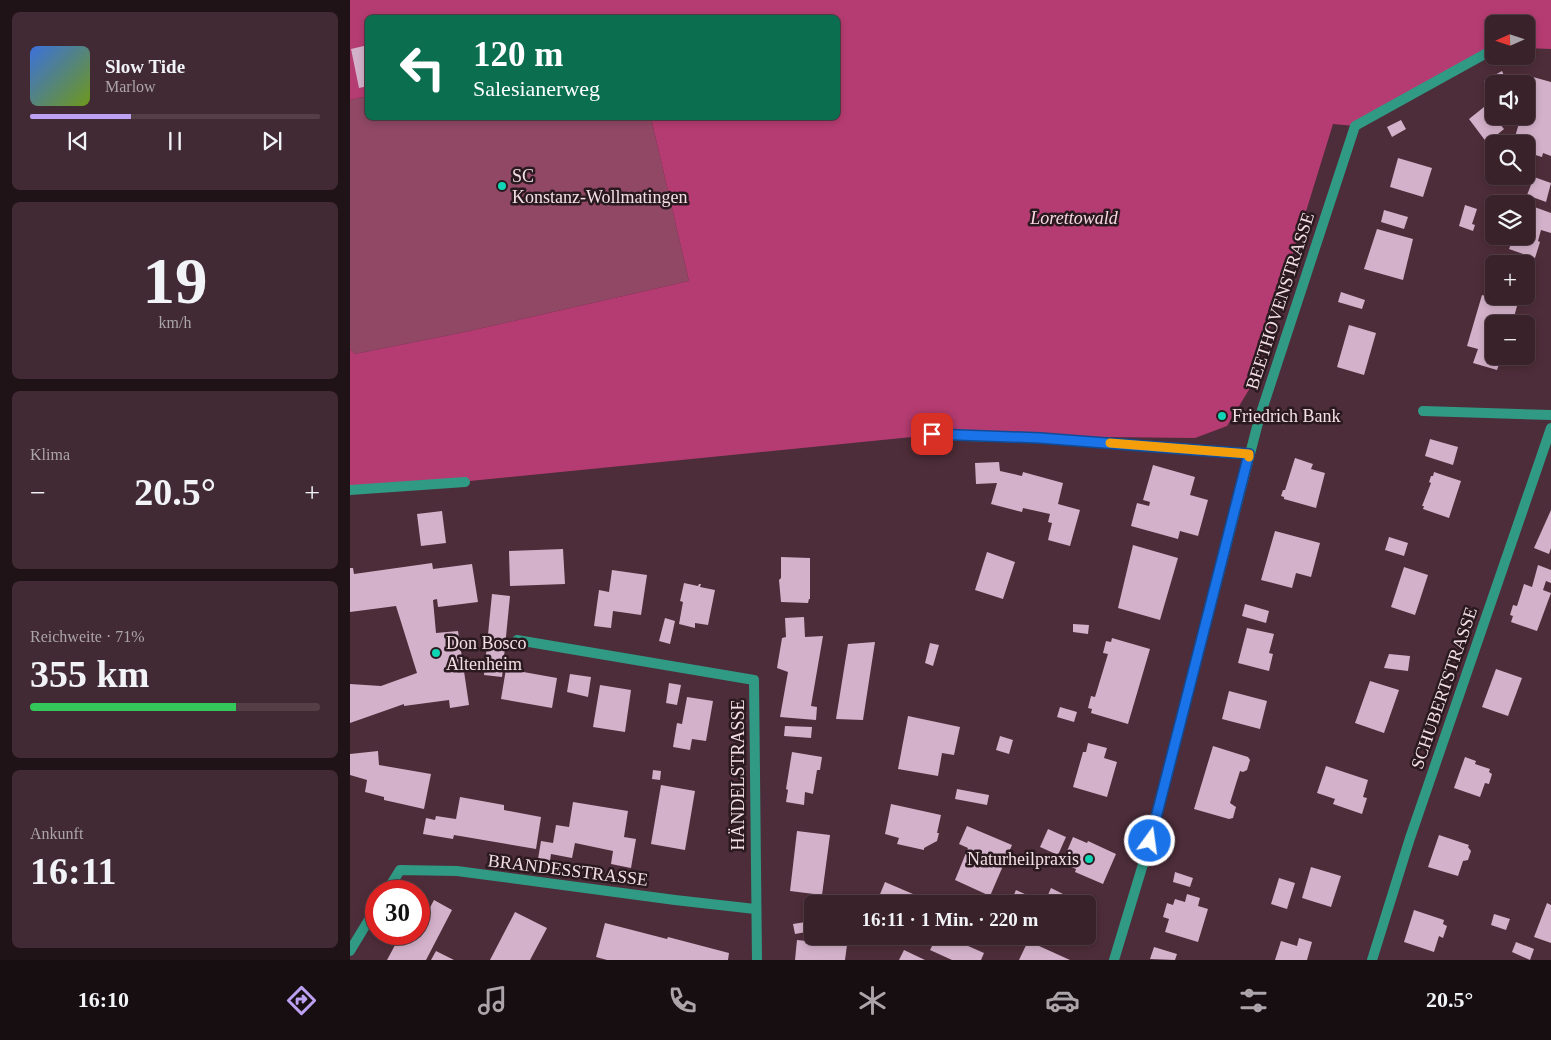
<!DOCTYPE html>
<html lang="de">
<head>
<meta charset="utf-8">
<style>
  :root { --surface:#3a222b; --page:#412a33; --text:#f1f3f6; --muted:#aba4a9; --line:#543f47; --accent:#bca0f2 }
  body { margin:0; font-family:Georgia,serif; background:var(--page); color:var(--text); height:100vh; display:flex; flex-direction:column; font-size:19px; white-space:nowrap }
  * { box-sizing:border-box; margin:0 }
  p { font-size:16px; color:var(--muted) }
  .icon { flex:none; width:28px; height:28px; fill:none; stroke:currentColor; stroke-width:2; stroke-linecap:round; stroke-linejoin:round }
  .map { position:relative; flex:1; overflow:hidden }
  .sheet { display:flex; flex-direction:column; gap:12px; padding:12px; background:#201318; width:350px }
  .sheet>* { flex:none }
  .top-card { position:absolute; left:15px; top:15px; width:475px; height:105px; border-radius:8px; box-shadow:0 2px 8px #0003,0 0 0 1px var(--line); background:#0b6e4f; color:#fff; overflow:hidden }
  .needle { width:32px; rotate:267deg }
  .controls { position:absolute; left:1135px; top:15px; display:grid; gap:10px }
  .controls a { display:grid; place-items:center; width:50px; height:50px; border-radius:8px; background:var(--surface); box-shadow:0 2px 8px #0003,0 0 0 1px var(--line); font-size:25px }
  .speed { position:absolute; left:15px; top:880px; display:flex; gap:10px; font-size:25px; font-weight:700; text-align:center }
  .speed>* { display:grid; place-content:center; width:65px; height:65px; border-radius:50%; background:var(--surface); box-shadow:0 2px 8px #0003,0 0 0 1px var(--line); line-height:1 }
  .speed .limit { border:8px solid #d22; background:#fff; color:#111 }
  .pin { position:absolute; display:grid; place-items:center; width:42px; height:42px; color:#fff; margin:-21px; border-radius:10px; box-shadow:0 2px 8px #0006 }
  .me { position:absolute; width:55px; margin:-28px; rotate:14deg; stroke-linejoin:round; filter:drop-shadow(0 0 4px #0008) }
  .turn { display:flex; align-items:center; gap:18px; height:105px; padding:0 25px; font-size:22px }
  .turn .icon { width:65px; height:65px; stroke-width:2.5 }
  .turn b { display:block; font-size:35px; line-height:42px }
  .big { font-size:38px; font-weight:600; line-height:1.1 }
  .sheet .card { flex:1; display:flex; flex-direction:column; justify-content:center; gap:8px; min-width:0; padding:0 18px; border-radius:8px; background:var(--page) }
  .sheet .dial { align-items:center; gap:0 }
  .dial b { font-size:65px; line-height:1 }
  .song { display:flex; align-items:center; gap:15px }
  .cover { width:60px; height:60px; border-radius:8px; background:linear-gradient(135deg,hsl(220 70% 55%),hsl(80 70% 35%)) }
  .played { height:5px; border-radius:2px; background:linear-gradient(90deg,var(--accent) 35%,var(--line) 35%) }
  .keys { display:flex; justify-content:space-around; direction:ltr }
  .heat { display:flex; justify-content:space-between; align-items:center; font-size:28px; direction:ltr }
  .charge { height:8px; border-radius:4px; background:linear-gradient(90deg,#34c759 71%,var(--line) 0) }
  .trip { position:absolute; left:454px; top:895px; width:292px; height:50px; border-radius:8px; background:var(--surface); box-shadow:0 2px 8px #0003,0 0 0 1px var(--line); font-weight:600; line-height:50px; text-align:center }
  .menu { display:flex; height:80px; justify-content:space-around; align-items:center; background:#170e11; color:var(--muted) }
  .menu .icon { width:35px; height:35px }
  .menu .current { color:var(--accent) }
  .menu b { font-size:22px; color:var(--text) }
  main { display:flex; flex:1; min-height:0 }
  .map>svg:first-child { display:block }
  .green { fill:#904865 }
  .forest { fill:#b53c72 }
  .building { fill:#d3b1ca }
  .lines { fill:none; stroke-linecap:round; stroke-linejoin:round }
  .minor { stroke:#309a85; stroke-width:10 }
  .route-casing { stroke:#114b97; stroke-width:12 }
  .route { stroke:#1a73e8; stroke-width:9 }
  .slow { stroke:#f59e0b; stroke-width:9 }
  .poi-dot { fill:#10d5b4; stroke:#2a1a20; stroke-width:2 }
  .labels { text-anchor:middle; stroke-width:5; stroke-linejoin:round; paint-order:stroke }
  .poi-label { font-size:18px; fill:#f5dfe6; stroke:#2a1a20; text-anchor:start }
  .park-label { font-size:18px; font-style:italic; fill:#f9d8e3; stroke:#2a1a20 }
  .street-label { font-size:18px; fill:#f5dfe6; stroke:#2a1a20 }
</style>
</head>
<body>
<main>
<section class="sheet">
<div class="card">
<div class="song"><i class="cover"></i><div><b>Slow Tide</b><p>Marlow</p></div></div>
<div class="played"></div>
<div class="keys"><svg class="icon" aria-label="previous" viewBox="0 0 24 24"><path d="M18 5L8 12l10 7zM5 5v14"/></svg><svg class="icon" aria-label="pause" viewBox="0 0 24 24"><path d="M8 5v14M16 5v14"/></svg><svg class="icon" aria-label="next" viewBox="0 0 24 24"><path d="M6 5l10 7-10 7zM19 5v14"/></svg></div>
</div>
<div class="card dial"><b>19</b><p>km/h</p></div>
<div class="card"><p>Klima</p>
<div class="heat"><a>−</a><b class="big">20.5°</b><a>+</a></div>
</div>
<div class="card"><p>Reichweite · 71%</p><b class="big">355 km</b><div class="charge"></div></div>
<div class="card"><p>Ankunft</p><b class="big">16:11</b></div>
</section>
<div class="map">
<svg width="1201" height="960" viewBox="0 0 1201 960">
  <rect width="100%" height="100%" fill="#4d2d39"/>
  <path class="green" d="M17,96L18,118H301L339,281L115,332L5,354L0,349V100Z"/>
  <path class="forest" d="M0,0H1201V49L1176,48V24H1144V49L1005,126L983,124L903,383L877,426L845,438L582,435L69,486L0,490V349L5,354L115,332L339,281L301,118H488V18H18L17,96L0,100Z"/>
  <g class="building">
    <path d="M18,45V86L9,88L1,49Z"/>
    <path d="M1152,71L1157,82L1155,84H1144V90L1140,92L1134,81Z"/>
    <path d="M1183,77L1201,82V156L1193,153L1192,157L1179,153L1180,149L1176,148V144H1163L1171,116H1176V99Z"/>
    <path d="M1134,107L1140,116L1142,114L1154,129L1137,143L1119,119Z"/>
    <path d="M1051,120L1056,129L1042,137L1037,127Z"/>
    <path d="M1048,158L1082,168L1073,197L1040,187Z"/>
    <path d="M1184,177L1201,183L1196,202L1177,195Z"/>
    <path d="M1115,205L1127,209L1122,224L1125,225L1123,231L1109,226Z"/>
    <path d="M1179,205L1201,213V233L1191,230L1188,241L1190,242L1185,258L1159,249L1164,236H1176V214Z"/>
    <path d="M1034,210L1058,217L1054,229L1031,222Z"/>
    <path d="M1027,229L1063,239L1053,280L1014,269Z"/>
    <path d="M991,292L1015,300L1012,309L988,302Z"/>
    <path d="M1132,295L1167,306L1163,321L1158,319L1157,324H1144V356H1152L1147,370L1123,363L1128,349L1117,346Z"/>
    <path d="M999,325L1026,333L1014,375L987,367Z"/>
    <path d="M1080,439L1108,447L1103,465L1075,456Z"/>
    <path d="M945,458L963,464L961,469L975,473L966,508L934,499V497L931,496L933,490H935Z"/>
    <path d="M649,462L650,471L672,476L673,472L713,483L708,504L730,510L720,546L698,540L702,523L698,522L700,514L673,508L672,512L641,504L647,483L626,484L625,463Z"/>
    <path d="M803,465L845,477L840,495L858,500L848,536L830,531L828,539L781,526L787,503L799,506L800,502L793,500Z"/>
    <path d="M1084,472L1111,481L1099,518L1073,509L1074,506H1072L1081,483L1079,482L1081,476H1083Z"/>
    <path d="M1201,510V548L1199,554L1184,548Z"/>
    <path d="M92,511L96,543L71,546L67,514Z"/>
    <path d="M925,531L970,543L961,577L946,573L942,588L911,580Z"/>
    <path d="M1039,537L1058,543L1054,556L1035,550Z"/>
    <path d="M783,545L828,558L810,620L768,608Z"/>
    <path d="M213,549L215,584L160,586L159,551Z"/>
    <path d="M637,552L665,562L653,599L625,590Z"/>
    <path d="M431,557L460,558V599H459L458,603L431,602L429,580L431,578Z"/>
    <path d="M82,563L83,569L122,564L128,602L88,607L87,599L83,600L86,633L108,631L119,705L100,708L99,700L54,706V704L0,723V684L31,686L67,673L46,606L0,612V568H3L4,574Z"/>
    <path d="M1188,565L1201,570V583L1196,581L1193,590L1201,593L1187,631L1161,622L1163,616L1160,615L1163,605L1167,606L1174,584L1182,587Z"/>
    <path d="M1054,567L1078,575L1065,615L1041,607Z"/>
    <path d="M262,570L297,575L291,615L263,611L261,628L244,626L249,590L259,592Z"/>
    <path d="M334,583L348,586L349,584H351L350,587L365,590L358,625L345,623V628L329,624L333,602L330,601Z"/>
    <path d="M142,594L160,596L152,677L134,675Z"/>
    <path d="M895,604L919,611L916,623L892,616Z"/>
    <path d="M454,617L455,637L473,636L461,706L467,707L466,720L430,717L438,672L427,668L432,638L436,637L435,618Z"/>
    <path d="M315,618L325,621L320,644L309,641Z"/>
    <path d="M723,624L739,625L738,634L723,632Z"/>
    <path d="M897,628L924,634L919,653L923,654L919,671L888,663Z"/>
    <path d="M762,638L800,649L778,724L741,713L742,709L738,708L741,696L745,697L758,654L753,653L756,641L761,642Z"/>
    <path d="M525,642L513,720L486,719L498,644Z"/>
    <path d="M580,643L589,645L583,666L575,663Z"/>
    <path d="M1039,654L1060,656L1058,671L1034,668Z"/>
    <path d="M156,669L207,678L202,708L151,699Z"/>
    <path d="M1146,669L1172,678L1158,716L1132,707Z"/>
    <path d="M220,674L241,677L238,697L217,692Z"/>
    <path d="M1020,681L1049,690L1034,733L1005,723Z"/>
    <path d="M319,683L331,685L327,705L316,703Z"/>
    <path d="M250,685L281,690L275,732L243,727Z"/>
    <path d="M879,691L917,701L910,729L872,719Z"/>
    <path d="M337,697L363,701L356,741L342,739L340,750L323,747L327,723L332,724Z"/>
    <path d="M710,707L727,712L724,722L707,717Z"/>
    <path d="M558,716L610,727L604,755L592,753L588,776L548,769Z"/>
    <path d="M435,726L462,727L461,738L434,736Z"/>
    <path d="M650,736L663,740L659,754L646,750Z"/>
    <path d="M738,743L757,748L754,758L767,762L757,797L723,787L733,752H736Z"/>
    <path d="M863,746L898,757L900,760L897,770L893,772L890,771L880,803L886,807L883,818L879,819L844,809Z"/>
    <path d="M28,751L29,765L81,774L74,809L34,800V797L15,792L17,780L0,775V754Z"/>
    <path d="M442,752L472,757L470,770H467L463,794L455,792L454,805L436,802L438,790L436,789Z"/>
    <path d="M1115,757L1126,761L1125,764L1140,769L1139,772L1142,774L1139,784L1135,783L1130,797L1104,788Z"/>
    <path d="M976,766L1018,780L1013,797L1017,798L1012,814L983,804L985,799L967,793Z"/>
    <path d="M303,770L311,771L310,780L302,779Z"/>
    <path d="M311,785L345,791L335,850L301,844Z"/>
    <path d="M607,789L639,795L637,805L605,799Z"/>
    <path d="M110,797L154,805V810L191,817L186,849L104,835L103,839L73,834L76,818L85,820L86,816L106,819Z"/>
    <path d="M223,802L278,811L274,837L286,839L281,868L261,864L263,851L225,843L222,858L201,854L200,861L188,859L191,841L203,843L206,825L219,827Z"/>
    <path d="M541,804L591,815L587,833H589L587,841L574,848V850L547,844L549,838L535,834Z"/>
    <path d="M617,826L662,845L640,896L605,880L618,848L609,844Z"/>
    <path d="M698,829L716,837L708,855L690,847Z"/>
    <path d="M447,831L480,835L472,895L440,891Z"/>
    <path d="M1089,835L1119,845L1118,847L1121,851L1118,860L1113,861L1108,876L1078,867Z"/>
    <path d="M723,837L737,843L738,841L766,854L753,884L725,872L726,869L712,863Z"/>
    <path d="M961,867L991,876L981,907L952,898Z"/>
    <path d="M825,872L843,878L840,887L823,882Z"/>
    <path d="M929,878L945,883L937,909L921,904Z"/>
    <path d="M535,882L577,900L575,904H526Z"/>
    <path d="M701,888L733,904H694Z"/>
    <path d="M666,890L690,901L689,904H660Z"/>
    <path d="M837,894L850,898L848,906L858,909L848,942L815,932L819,919L813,917L817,903L823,905L825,899L835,902Z"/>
    <path d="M84,900L102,910L76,960H37L51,934L63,939L66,934H69V928Z"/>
    <path d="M1197,903L1201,905V943L1184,937Z"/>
    <path d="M1064,910L1094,920L1093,924L1097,926L1093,938L1089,936L1084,952L1054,942Z"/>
    <path d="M165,912L197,928L180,960H140Z"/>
    <path d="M1144,914L1160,919L1156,930L1141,925Z"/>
    <path d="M462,921V931L445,934L443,924Z"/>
    <path d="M255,923L317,939L318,937L379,953L378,960H257L246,957Z"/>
    <path d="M587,936H602L610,940L609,942L634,953L631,960H602L580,950Z"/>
    <path d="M949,938L962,942L957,960H925L931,941L947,946Z"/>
    <path d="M447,940L497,945L495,960H445Z"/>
    <path d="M678,941L720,960H669Z"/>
    <path d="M1166,942L1184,949L1180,960L1162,952Z"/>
    <path d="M804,947L827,954L825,960L800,959Z"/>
    <path d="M554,950L575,960H549Z"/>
    <path d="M86,951L104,960H81Z"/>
  </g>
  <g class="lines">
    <g class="minor">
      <path d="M1073,411L1201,415"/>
      <path d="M582,435L690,438L899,454"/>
      <path d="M0,490L115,482"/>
      <path d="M167,640L404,680L407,960"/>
      <path d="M37,891L50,870L107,871L325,900L405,909"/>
      <path d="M0,951L26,908"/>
      <path d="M764,960L800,841L909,419L1005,126L1144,49"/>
      <path d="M1022,960L1060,838L1201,428"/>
    </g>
  </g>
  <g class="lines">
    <defs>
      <path id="route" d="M582,434L690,438L899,454L800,841"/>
    </defs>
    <use href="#route" class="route-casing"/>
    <use href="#route" class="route"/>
    <path class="slow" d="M760,443L899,454V457"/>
  </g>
  <g class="poi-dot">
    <circle cx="152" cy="186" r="5"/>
    <circle cx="872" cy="416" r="5"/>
    <circle cx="86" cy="653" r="5"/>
    <circle cx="739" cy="859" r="5"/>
  </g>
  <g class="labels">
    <g class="poi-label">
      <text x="162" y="182">SC<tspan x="162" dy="21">Konstanz-Wollmatingen</tspan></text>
      <text x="882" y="422">Friedrich Bank</text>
      <text x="96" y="649">Don Bosco<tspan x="96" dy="21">Altenheim</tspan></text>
      <text x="729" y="865" text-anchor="end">Naturheilpraxis</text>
    </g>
    <g class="park-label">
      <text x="724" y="224">Lorettowald</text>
    </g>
    <g class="street-label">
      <text transform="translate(930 301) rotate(-72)" y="6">BEETHOVENSTRASSE</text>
      <text transform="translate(1094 688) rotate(-71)" y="6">SCHUBERTSTRASSE</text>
      <text transform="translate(388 775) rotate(-90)" y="6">HÄNDELSTRASSE</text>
      <text transform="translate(218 870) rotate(7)" y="6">BRANDESSTRASSE</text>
    </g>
  </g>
</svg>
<div class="controls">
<a><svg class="needle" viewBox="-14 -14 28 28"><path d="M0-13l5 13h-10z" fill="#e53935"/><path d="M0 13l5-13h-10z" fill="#aba4a9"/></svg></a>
<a><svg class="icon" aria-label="sound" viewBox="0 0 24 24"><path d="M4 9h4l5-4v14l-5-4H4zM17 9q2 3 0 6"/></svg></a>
<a><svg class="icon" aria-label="search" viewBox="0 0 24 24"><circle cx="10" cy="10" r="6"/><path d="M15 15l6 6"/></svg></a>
<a><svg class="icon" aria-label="layers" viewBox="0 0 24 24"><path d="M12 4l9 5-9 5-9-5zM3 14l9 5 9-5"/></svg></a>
<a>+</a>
<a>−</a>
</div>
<div class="speed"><div class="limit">30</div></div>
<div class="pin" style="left:582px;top:434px;background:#d93025"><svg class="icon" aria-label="arrive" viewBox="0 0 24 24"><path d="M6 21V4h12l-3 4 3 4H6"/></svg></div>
<svg class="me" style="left:800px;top:841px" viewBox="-20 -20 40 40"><circle r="17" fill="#1a73e8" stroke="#fff" stroke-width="3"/><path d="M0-11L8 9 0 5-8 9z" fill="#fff"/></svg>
<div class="trip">16:11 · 1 Min. · 220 m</div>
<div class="top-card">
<div class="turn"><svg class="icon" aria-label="left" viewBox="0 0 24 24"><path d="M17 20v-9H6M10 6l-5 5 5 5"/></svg><div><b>120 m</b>Salesianerweg</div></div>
</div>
</div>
</main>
<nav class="menu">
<b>16:10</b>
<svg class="icon current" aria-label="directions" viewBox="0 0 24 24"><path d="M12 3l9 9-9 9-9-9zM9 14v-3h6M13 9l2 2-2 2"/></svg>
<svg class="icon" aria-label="music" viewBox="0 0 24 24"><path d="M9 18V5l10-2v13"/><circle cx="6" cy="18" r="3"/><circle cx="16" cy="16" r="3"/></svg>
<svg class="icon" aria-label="phone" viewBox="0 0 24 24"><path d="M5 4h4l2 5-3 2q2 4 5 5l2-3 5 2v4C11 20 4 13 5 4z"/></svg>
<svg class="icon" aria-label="climate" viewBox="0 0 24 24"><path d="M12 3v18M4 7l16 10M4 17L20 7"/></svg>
<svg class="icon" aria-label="car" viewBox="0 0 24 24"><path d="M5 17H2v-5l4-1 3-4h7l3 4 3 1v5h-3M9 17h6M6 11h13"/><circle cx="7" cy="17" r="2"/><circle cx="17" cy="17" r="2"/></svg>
<svg class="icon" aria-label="filters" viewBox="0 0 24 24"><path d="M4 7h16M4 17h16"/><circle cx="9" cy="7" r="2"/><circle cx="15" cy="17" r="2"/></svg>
<b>20.5°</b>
</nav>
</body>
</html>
